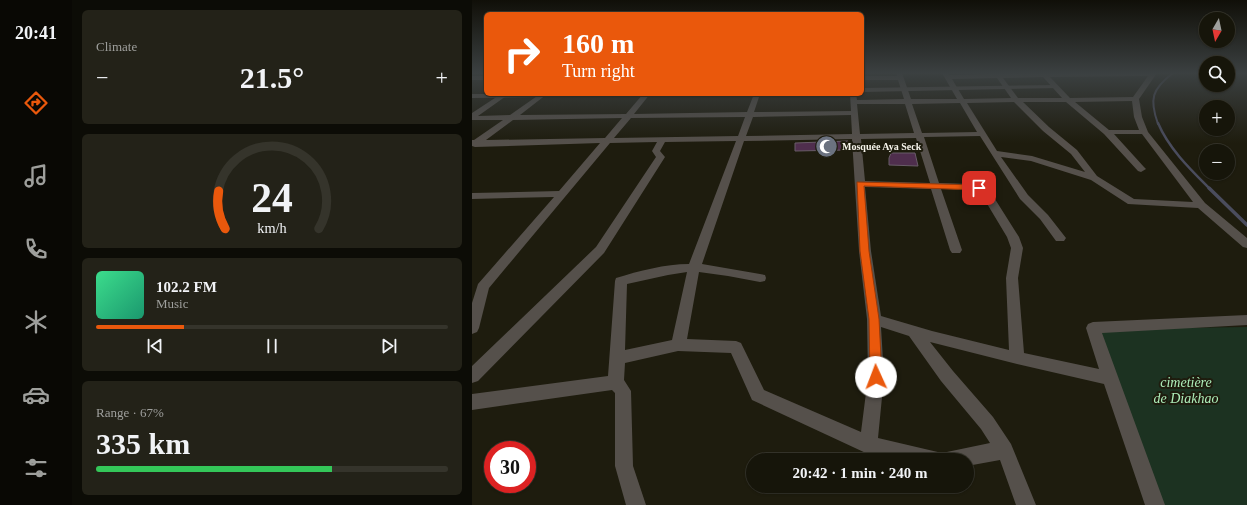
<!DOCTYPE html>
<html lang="en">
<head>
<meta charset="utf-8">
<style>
  :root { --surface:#16150a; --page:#232218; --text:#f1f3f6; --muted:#9e9f9c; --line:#35342b; --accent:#ea580c }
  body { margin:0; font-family:Georgia,serif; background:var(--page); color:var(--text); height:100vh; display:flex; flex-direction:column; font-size:15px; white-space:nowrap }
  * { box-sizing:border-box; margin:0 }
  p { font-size:13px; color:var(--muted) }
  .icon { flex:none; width:22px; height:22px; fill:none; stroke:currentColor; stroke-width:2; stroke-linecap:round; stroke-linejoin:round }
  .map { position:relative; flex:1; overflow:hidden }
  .drawer { display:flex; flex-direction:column; gap:10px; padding:10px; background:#0c0c06; width:400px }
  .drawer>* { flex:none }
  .guide { position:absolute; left:12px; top:12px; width:380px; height:84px; border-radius:6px; box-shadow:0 1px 3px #0004,0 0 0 1px var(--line); background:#ea580c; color:#fff; overflow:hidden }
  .needle { width:26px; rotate:189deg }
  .fabs { position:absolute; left:727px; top:12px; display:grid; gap:8px }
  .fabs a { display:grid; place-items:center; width:36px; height:36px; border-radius:50%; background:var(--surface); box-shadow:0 1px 3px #0004,0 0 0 1px var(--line); font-size:20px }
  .speed { position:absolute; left:12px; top:441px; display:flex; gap:8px; font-size:20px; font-weight:700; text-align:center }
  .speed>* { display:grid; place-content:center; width:52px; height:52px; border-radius:50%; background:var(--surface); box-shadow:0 1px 3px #0004,0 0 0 1px var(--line); line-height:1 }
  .speed .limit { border:6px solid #d22; background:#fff; color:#111 }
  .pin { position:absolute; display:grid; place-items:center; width:34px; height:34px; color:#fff; margin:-17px; border-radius:8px; box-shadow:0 2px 6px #0006 }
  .me { position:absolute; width:44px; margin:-22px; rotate:358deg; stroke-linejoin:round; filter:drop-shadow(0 0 3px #0008) }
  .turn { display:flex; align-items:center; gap:14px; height:84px; padding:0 12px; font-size:18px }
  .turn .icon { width:52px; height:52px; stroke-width:2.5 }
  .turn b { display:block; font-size:28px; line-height:34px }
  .big { font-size:30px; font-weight:700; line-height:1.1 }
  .drawer .tile { flex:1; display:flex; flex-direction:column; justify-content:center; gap:6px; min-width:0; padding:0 14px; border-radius:6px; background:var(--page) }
  .drawer .dial { align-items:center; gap:0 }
  .dial svg { height:104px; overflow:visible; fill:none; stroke:var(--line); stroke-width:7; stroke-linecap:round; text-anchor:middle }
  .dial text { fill:var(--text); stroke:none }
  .song { display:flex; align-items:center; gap:12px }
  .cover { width:48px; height:48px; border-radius:6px; background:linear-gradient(135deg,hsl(150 70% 55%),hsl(160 70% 35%)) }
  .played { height:4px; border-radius:2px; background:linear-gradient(90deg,var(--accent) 25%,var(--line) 25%) }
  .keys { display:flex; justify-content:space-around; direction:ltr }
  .heat { display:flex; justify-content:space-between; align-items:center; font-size:22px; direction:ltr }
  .charge { height:6px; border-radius:3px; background:linear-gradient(90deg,#34c759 67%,var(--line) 0) }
  .trip { position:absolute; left:274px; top:453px; width:228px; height:40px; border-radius:20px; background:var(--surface); box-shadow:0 1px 3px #0004,0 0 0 1px var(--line); font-weight:700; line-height:40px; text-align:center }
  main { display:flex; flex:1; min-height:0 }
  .dock { display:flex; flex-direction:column; width:72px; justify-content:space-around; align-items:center; background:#090804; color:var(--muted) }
  .dock .icon { width:28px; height:28px }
  .dock .on { color:var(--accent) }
  .dock b { font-size:18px; color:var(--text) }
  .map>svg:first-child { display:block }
  .green { fill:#1c3221 }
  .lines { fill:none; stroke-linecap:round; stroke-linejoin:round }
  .stream-far2 { stroke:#4a4c5d; stroke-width:2 }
  .stream-far1 { stroke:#4a4c5d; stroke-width:2.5 }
  .stream { stroke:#4a4c5d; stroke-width:3.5 }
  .building { fill:#4f2e4d; stroke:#695c68 }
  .minor { fill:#55504b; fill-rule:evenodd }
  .tertiary { fill:#55504b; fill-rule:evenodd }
  .route { fill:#ea580c; stroke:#983908 }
  .labels { text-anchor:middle; stroke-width:4; stroke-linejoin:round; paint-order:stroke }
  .far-poi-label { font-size:10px; font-weight:bold; fill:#f5f3ea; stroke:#1e1c0e; text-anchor:start }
  .near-park-label { font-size:14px; font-style:italic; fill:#adedb9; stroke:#1e1c0e }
</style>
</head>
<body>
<main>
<nav class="dock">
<b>20:41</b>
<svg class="icon on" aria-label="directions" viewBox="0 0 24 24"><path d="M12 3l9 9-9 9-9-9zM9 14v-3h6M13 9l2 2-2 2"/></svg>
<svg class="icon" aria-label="music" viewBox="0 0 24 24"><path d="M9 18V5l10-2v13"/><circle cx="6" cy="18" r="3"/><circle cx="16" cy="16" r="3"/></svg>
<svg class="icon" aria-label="phone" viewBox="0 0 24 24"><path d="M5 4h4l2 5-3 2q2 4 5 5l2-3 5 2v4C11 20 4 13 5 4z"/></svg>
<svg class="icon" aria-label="climate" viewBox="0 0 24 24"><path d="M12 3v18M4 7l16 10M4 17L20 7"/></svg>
<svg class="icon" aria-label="car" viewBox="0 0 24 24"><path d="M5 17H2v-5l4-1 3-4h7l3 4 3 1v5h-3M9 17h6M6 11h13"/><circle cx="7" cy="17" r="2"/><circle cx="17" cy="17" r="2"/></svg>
<svg class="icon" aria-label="filters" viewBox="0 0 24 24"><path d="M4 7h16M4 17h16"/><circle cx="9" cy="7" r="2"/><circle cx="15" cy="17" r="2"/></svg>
</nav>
<section class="drawer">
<div class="tile"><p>Climate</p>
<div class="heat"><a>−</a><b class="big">21.5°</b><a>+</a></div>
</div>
<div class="tile dial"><svg viewBox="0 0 100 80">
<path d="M14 69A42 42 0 1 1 86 69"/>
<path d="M14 69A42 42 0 0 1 9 40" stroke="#ea580c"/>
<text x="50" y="56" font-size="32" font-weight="700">24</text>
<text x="50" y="72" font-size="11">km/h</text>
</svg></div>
<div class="tile">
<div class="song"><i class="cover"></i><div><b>102.2 FM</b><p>Music</p></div></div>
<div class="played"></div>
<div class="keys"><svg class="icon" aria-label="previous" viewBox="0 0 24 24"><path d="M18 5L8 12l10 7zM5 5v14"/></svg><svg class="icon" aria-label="pause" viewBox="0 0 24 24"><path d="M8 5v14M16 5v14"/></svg><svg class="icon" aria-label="next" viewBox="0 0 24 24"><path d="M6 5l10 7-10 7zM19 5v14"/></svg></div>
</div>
<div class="tile"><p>Range · 67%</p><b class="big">335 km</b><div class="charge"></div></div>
</section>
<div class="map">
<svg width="775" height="505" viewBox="0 0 775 505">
  <rect width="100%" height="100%" fill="#1e1c0e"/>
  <path class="green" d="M775,327V505H688L629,334L634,329Z"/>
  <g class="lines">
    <path class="stream-far2" d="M686,124C677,99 680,89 701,73"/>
    <path class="stream-far1" d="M686,123C697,149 719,170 738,189"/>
    <path class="stream" d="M737,188L775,225"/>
  </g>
  <g class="building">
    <path d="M376,141L375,150L323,151V143Z"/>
    <path d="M419,153H443L446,166L417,165V158Z"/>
  </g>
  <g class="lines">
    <g class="minor">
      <path d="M424,73H430L439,99H485L470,73H476L477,75L522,74L521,73H527L528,74L685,73L667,99L670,117L676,132L733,203L775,238V248L771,247L726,208L656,204L619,180L559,161L529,157L556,195L576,215L594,238L592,241H584L568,219L548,199L508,136L452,137L467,183L499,184L516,188L547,237L551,248L546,278L552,353L627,369L614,328L616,324L621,322L775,315V325L630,333L693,505H673L632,384L545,364L458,342L481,371L521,417L539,444L564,505H544L528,460L495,466V460H422L396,454L280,400L259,353L206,351L153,363L152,380L159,391L161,466L174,505H154L143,466V393L140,390L0,410V394L136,376L143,281L144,278C167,271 193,264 217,264L264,141L193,142L188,151L193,157L132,253L6,381L0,383V366L124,247L184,157L180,151L185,142L138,143L17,288L7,328L5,332L0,334V303L6,284L82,197L0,199V193L87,191L128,143L3,147L0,146V140H2L31,120H0V113L29,94H37L6,116L38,115L68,94H75L48,115L154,114L171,94H178L162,114L275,112L282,94H288L282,112L379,111L378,94H384L385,100L432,99L426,80H390V76H425ZM676,76L661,97L598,98L578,77ZM571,77L590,98H546L531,78ZM525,78L539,98L492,99L480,79ZM660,101L662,117L667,130H637L603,102ZM542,102L571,131L599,154L613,172L560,156L525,151L495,103ZM551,102H594L632,134L666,171L669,172L674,169L672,167L642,134H670L721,202L662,199L625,176L605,150L577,127ZM488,103L505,132L450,133L440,104ZM385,104H433L442,133L388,134ZM379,115L380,134L274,136L281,117ZM273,117L266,136L142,138L159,118ZM150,118L133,138L14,140L41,120ZM444,138L458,183L393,181L389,139ZM380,139L387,251L395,319L396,377L389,432L292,390L269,343L264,341L215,339L227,272L256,276L288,282L293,281L294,278L293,275L288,274L230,264L272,141ZM393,187L459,189L478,250L480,253H488L490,250L469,189L499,190L508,192L535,237L539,248L534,278L537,350L460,331L409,316L399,251ZM215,272L200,340L153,350L155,284L196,275ZM409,327L437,336L469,381L509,429L518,443L470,453L406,438L412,377Z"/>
      <rect x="0" y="76" width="14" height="4"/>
    </g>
    <g class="tertiary">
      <path d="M584,85L587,87L586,88L390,92V88Z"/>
      <path d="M0,94H132L129,96L0,98Z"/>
    </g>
  </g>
  <linearGradient id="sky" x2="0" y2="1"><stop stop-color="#100f08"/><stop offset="0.51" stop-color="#3b4041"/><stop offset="1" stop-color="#3b4041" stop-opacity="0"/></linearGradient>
  <rect width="775" height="143" fill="url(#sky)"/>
  <path class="route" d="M385,182L507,185L510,188L507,190L392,186L397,251L407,319L410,377L408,381L404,382L399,381L398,377L397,319L388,251Z"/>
  <defs>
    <symbol id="mosque-disc" viewBox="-11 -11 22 22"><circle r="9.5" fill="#6b7280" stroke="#1e1c0e"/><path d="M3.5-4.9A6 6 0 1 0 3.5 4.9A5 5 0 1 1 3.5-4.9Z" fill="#fff"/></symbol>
  </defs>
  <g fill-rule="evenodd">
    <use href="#mosque-disc" x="342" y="134" width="25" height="25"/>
  </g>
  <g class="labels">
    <g class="far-poi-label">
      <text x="370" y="150">Mosquée Aya Seck</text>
    </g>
    <g class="near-park-label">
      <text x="714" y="387">cimetière<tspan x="714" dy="16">de Diakhao</tspan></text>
    </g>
  </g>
</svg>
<div class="fabs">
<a><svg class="needle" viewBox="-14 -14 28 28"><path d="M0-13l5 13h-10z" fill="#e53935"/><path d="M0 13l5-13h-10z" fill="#9e9f9c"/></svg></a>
<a><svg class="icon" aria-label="search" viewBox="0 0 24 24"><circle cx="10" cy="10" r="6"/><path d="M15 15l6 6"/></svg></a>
<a>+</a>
<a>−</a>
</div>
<div class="speed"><div class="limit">30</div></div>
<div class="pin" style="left:507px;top:188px;background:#d93025"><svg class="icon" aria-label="arrive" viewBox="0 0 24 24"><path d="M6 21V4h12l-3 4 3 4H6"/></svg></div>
<svg class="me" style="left:404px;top:377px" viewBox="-20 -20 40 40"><circle r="19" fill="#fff"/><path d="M0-13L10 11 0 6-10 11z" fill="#ea580c"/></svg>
<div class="trip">20:42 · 1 min · 240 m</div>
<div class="guide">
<div class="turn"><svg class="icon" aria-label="right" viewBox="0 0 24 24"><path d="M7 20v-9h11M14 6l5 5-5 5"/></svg><div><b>160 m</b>Turn right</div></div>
</div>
</div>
</main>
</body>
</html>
